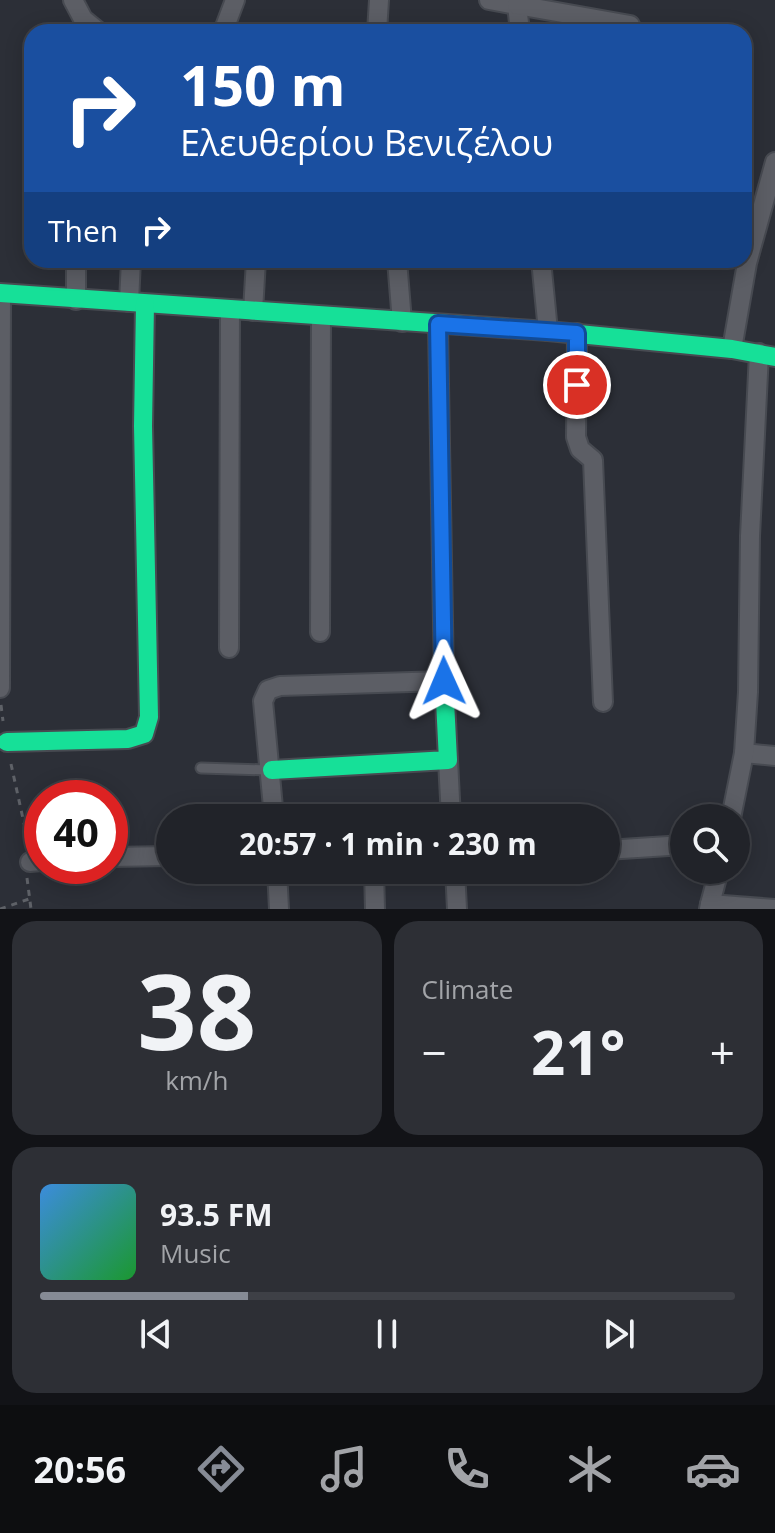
<!DOCTYPE html>
<html lang="en">
<head>
<meta charset="utf-8">
<style>
  :root { --surface:#212329; --page:#2d2f35; --text:#f1f3f6; --muted:#a2a4a8; --line:#3e4046; --accent:#868b95 }
  body { margin:0; font-family:"Open Sans",sans-serif; background:var(--page); color:var(--text); height:100vh; display:flex; flex-direction:column; font-size:30px; white-space:nowrap }
  * { box-sizing:border-box; margin:0 }
  p { font-size:26px; color:var(--muted) }
  .icon { flex:none; width:44px; height:44px; fill:none; stroke:currentColor; stroke-width:2; stroke-linecap:round; stroke-linejoin:round }
  .map { position:relative; height:909px; overflow:hidden }
  .drawer { display:flex; flex-direction:column; gap:12px; padding:12px; background:#121317; flex:1 }
  .drawer>* { flex:none }
  .hud { position:absolute; left:24px; top:24px; width:728px; height:244px; border-radius:24px; box-shadow:0 4px 20px #0003,0 0 0 2px var(--line); background:#1a4fa0; color:#fff; overflow:hidden }
  .buttons { position:absolute; left:670px; top:804px; display:grid; gap:16px }
  .buttons a { display:grid; place-items:center; width:80px; height:80px; border-radius:50%; background:var(--surface); box-shadow:0 4px 20px #0003,0 0 0 2px var(--line); font-size:40px }
  .speed { position:absolute; left:24px; top:780px; display:flex; gap:16px; font-size:40px; font-weight:700; text-align:center }
  .speed>* { display:grid; place-content:center; width:104px; height:104px; border-radius:50%; background:var(--surface); box-shadow:0 4px 20px #0003,0 0 0 2px var(--line); line-height:1 }
  .speed .limit { border:12px solid #d22; background:#fff; color:#111 }
  .pin { position:absolute; display:grid; place-items:center; width:68px; height:68px; color:#fff; margin:-34px; border:4px solid #fff; border-radius:50%; box-shadow:0 2px 8px #0007 }
  .me { position:absolute; width:88px; margin:-44px; rotate:359deg; stroke-linejoin:round; filter:drop-shadow(0 0 6px #0008) }
  .turn { display:flex; align-items:center; gap:28px; height:168px; padding:0 24px; font-size:36px }
  .turn .icon { width:104px; height:104px; stroke-width:2.5 }
  .turn b { display:block; font-size:56px; line-height:68px }
  .then { display:flex; align-items:center; height:76px; padding:0 24px; background:#0003; gap:16px; font-size:30px }
  .big { font-size:60px; font-weight:700; line-height:1.1 }
  .drawer .tile { flex:1; display:flex; flex-direction:column; justify-content:center; gap:12px; min-width:0; padding:0 28px; border-radius:24px; background:var(--page) }
  .drawer .dial { align-items:center; gap:0 }
  .dial b { font-size:104px; line-height:1 }
  .song { display:flex; align-items:center; gap:24px }
  .cover { width:96px; height:96px; border-radius:12px; background:linear-gradient(135deg,hsl(210 70% 55%),hsl(130 70% 35%)) }
  .played { height:8px; border-radius:4px; background:linear-gradient(90deg,var(--accent) 30%,var(--line) 30%) }
  .keys { display:flex; justify-content:space-around; direction:ltr }
  .heat { display:flex; justify-content:space-between; align-items:center; font-size:44px; direction:ltr }
  .drawer .tiles { flex:1; display:grid; gap:12px; grid-template-columns:1fr 1fr }
  .tile:last-child { grid-column:span 2 }
  .trip { position:absolute; left:156px; top:804px; width:464px; height:80px; border-radius:40px; background:var(--surface); box-shadow:0 4px 20px #0003,0 0 0 2px var(--line); font-weight:700; line-height:80px; text-align:center }
  .dock { display:flex; height:128px; justify-content:space-around; align-items:center; background:#0d0e10; color:var(--muted) }
  .dock .icon { width:56px; height:56px }
  .dock .current { color:var(--accent) }
  .dock b { font-size:36px; color:var(--text) }
  .map>svg:first-child { display:block }
  .lines { fill:none; stroke-linecap:round; stroke-linejoin:round }
  .lane-casing { stroke:#474a51; stroke-width:13 }
  .street-casing { stroke:#474a51; stroke-width:22 }
  .fast-casing { stroke:#474a51; stroke-width:22 }
  .path { stroke:#5e6167; stroke-width:3; stroke-dasharray:6 6; stroke-linecap:butt }
  .lane { stroke:#5c5e65; stroke-width:9 }
  .street { stroke:#5c5e65; stroke-width:18 }
  .fast { stroke:#16e098; stroke-width:18 }
  .route-casing { stroke:#114b97; stroke-width:20 }
  .route { stroke:#1a73e8; stroke-width:14 }
</style>
</head>
<body>
<div class="map">
<svg width="775" height="909" viewBox="0 0 775 909">
  <rect width="100%" height="100%" fill="#2c2f37"/>
  <g class="lines">
    <defs>
      <path id="lane" d="M201,768L268,770"/>
      <g id="street">
        <path d="M73,0L83,19L99,32"/>
        <path d="M489,0L517,5L520,32"/>
        <path d="M517,5L630,25"/>
        <path d="M223,32L235,0"/>
        <path d="M377,32L379,0"/>
        <path d="M397,260L402,322"/>
        <path d="M541,260L548,331"/>
        <path d="M76,300V260"/>
        <path d="M129,302L131,260"/>
        <path d="M253,311L256,260"/>
        <path d="M577,333L576,437L580,449L593,460L603,702"/>
        <path d="M732,349L747,263L775,162"/>
        <path d="M320,632L321,316"/>
        <path d="M229,648L230,309"/>
        <path d="M0,688L1,294"/>
        <path d="M744,753L775,756"/>
        <path d="M448,760L451,818"/>
        <path d="M274,818L263,701L268,690L280,686L444,681"/>
        <path d="M731,818L744,753L748,692L750,536L759,353"/>
        <path d="M606,850L684,845"/>
        <path d="M110,857L170,856"/>
        <path d="M30,862L42,861"/>
        <path d="M277,870L279,909"/>
        <path d="M374,870L375,909"/>
        <path d="M455,870L457,909"/>
        <path d="M710,904L719,870"/>
        <path d="M709,909L710,904L775,909"/>
      </g>
      <g id="fast">
        <path d="M0,293L548,331L732,349L775,357"/>
        <path d="M7,742L128,739L144,734L149,717L143,426L145,304"/>
        <path d="M272,770L448,760L444,681L438,324"/>
      </g>
    </defs>
    <use href="#lane" class="lane-casing"/>
    <use href="#street" class="street-casing"/>
    <use href="#fast" class="fast-casing"/>
    <g class="path">
      <path d="M1,705L3,721"/>
      <path d="M11,764L29,846"/>
      <path d="M27,878L31,909"/>
      <path d="M0,909L29,899"/>
    </g>
    <use href="#lane" class="lane"/>
    <use href="#street" class="street"/>
    <use href="#fast" class="fast"/>
  </g>
  <g class="lines">
    <defs>
      <path id="route" d="M444,681L438,324L577,333V385"/>
    </defs>
    <use href="#route" class="route-casing"/>
    <use href="#route" class="route"/>
  </g>
</svg>
<div class="buttons">
<a><svg class="icon" aria-label="search" viewBox="0 0 24 24"><circle cx="10" cy="10" r="6"/><path d="M15 15l6 6"/></svg></a>
</div>
<div class="speed"><div class="limit">40</div></div>
<div class="pin" style="left:577px;top:385px;background:#d93025"><svg class="icon" aria-label="arrive" viewBox="0 0 24 24"><path d="M6 21V4h12l-3 4 3 4H6"/></svg></div>
<svg class="me" style="left:444px;top:681px" viewBox="-20 -20 40 40"><path d="M0-17L14 15 0 8-14 15z" fill="#1a73e8" stroke="#fff" stroke-width="4"/></svg>
<div class="trip">20:57 · 1 min · 230 m</div>
<div class="hud">
<div class="turn"><svg class="icon" aria-label="right" viewBox="0 0 24 24"><path d="M7 20v-9h11M14 6l5 5-5 5"/></svg><div><b>150 m</b>Ελευθερίου Βενιζέλου</div></div>
<div class="then">Then<svg class="icon" aria-label="right" viewBox="0 0 24 24"><path d="M7 20v-9h11M14 6l5 5-5 5"/></svg></div>
</div>
</div>
<section class="drawer">
<div class="tiles">
<div class="tile dial"><b>38</b><p>km/h</p></div>
<div class="tile"><p>Climate</p>
<div class="heat"><a>−</a><b class="big">21°</b><a>+</a></div>
</div>
<div class="tile">
<div class="song"><i class="cover"></i><div><b>93.5 FM</b><p>Music</p></div></div>
<div class="played"></div>
<div class="keys"><svg class="icon" aria-label="previous" viewBox="0 0 24 24"><path d="M18 5L8 12l10 7zM5 5v14"/></svg><svg class="icon" aria-label="pause" viewBox="0 0 24 24"><path d="M8 5v14M16 5v14"/></svg><svg class="icon" aria-label="next" viewBox="0 0 24 24"><path d="M6 5l10 7-10 7zM19 5v14"/></svg></div>
</div>
</div>
</section>
<nav class="dock">
<b>20:56</b>
<svg class="icon current" aria-label="directions" viewBox="0 0 24 24"><path d="M12 3l9 9-9 9-9-9zM9 14v-3h6M13 9l2 2-2 2"/></svg>
<svg class="icon" aria-label="music" viewBox="0 0 24 24"><path d="M9 18V5l10-2v13"/><circle cx="6" cy="18" r="3"/><circle cx="16" cy="16" r="3"/></svg>
<svg class="icon" aria-label="phone" viewBox="0 0 24 24"><path d="M5 4h4l2 5-3 2q2 4 5 5l2-3 5 2v4C11 20 4 13 5 4z"/></svg>
<svg class="icon" aria-label="climate" viewBox="0 0 24 24"><path d="M12 3v18M4 7l16 10M4 17L20 7"/></svg>
<svg class="icon" aria-label="car" viewBox="0 0 24 24"><path d="M5 17H2v-5l4-1 3-4h7l3 4 3 1v5h-3M9 17h6M6 11h13"/><circle cx="7" cy="17" r="2"/><circle cx="17" cy="17" r="2"/></svg>
</nav>
</body>
</html>
